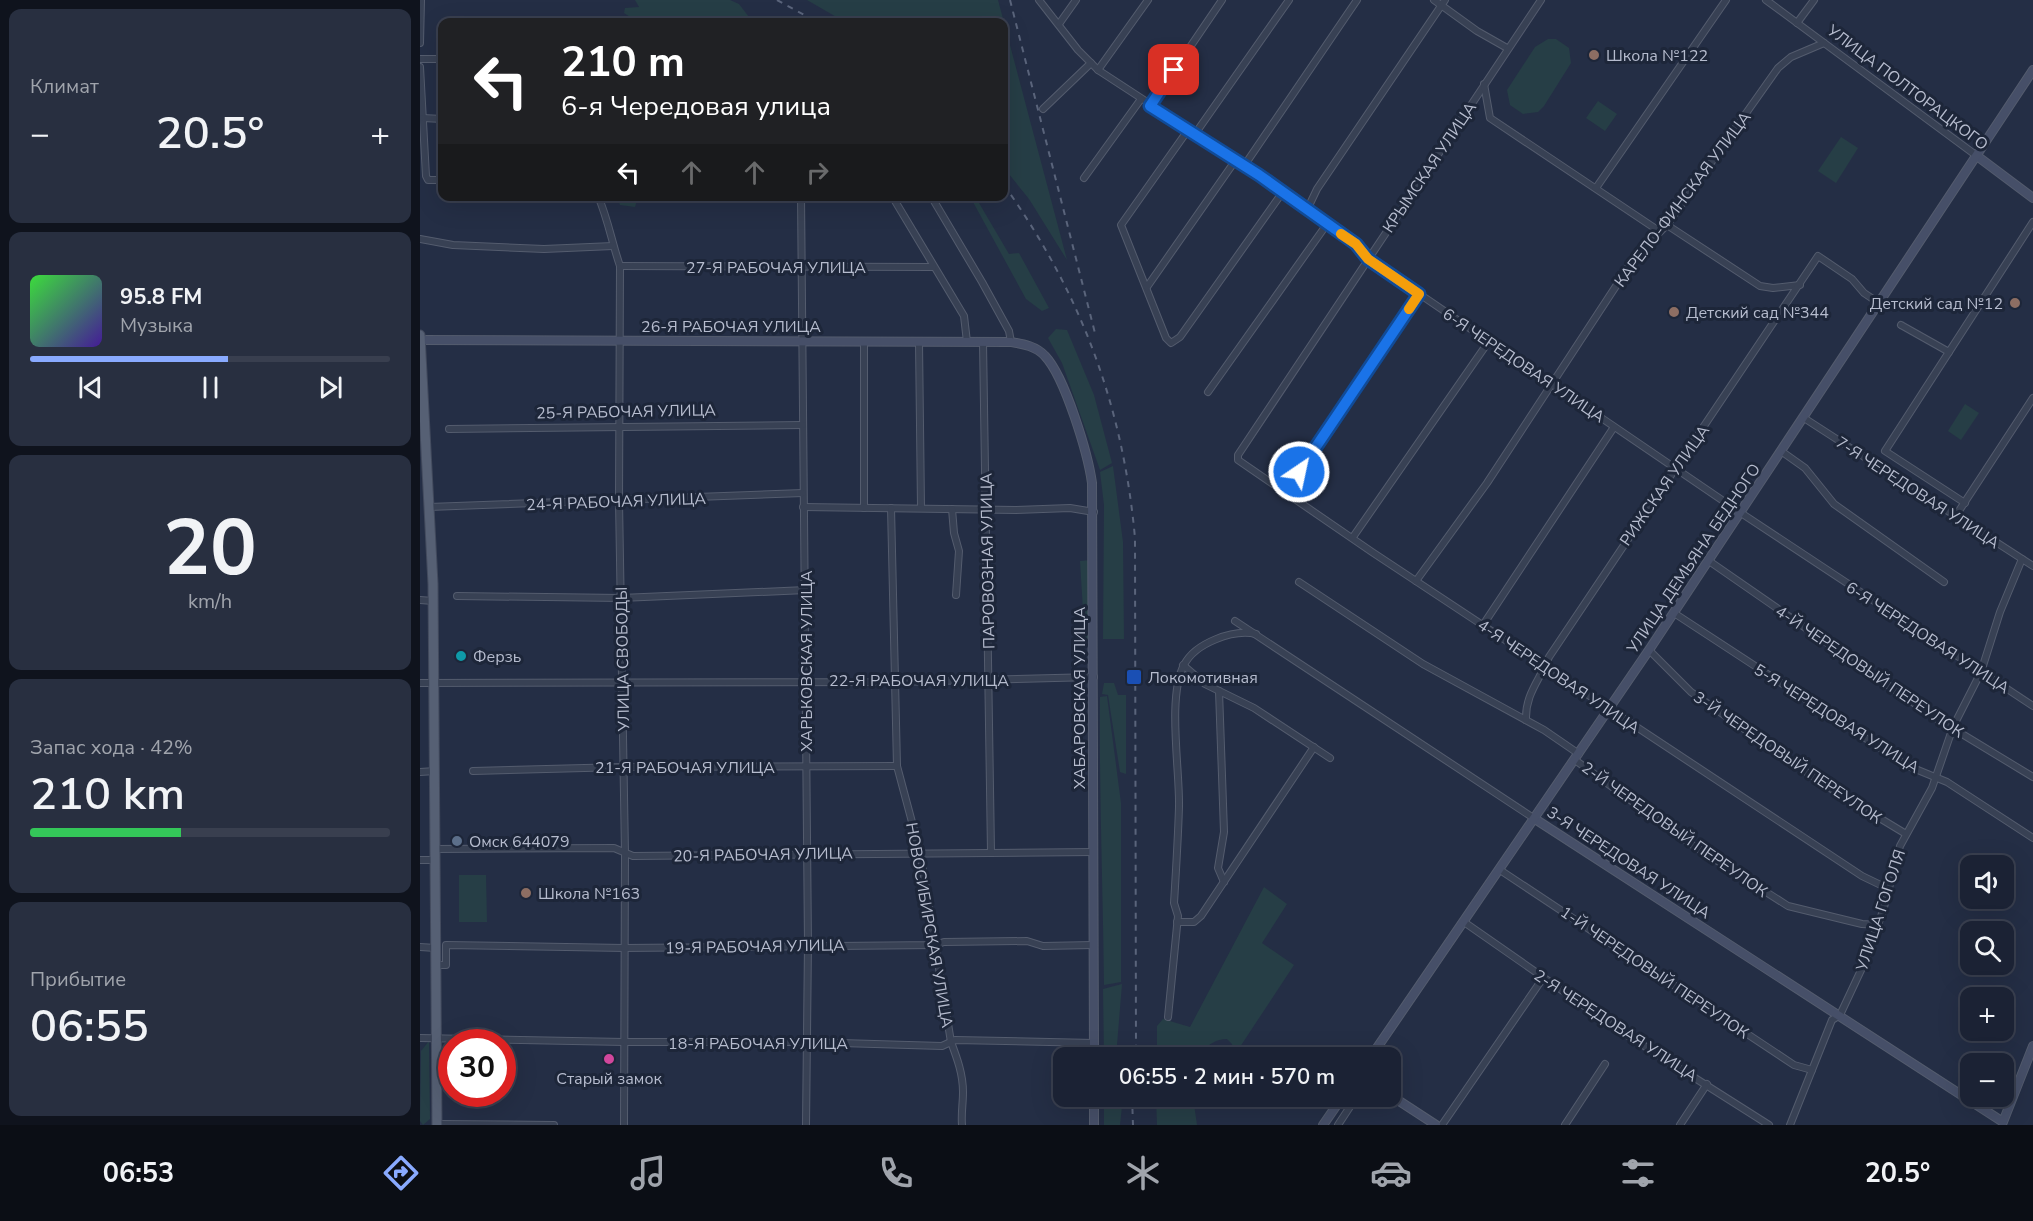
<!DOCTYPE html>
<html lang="ru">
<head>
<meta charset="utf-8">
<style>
  :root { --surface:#1b2234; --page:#282f40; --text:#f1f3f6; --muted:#a0a4ac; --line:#393f4f; --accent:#89aaff }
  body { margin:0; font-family:"Nunito Sans",sans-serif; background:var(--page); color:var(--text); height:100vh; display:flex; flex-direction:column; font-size:22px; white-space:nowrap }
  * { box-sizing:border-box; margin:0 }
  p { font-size:20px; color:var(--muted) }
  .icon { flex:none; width:33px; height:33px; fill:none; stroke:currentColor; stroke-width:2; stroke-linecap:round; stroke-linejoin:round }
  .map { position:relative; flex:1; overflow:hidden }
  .panel { display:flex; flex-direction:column; gap:9px; padding:9px; background:#0f131d; width:420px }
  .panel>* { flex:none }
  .top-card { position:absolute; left:18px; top:18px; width:570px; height:183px; border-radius:12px; box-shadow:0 6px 24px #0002,0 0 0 2px var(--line); background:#202124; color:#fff; overflow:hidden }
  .fabs { position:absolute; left:1540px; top:855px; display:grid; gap:12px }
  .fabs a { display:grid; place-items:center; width:54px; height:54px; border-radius:12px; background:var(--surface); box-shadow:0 6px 24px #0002,0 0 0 2px var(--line); font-size:30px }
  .speed { position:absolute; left:18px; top:1029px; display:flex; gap:12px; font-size:30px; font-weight:700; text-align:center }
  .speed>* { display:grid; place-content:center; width:78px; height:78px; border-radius:50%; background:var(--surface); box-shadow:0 6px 24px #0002,0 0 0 2px var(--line); line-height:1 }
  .speed .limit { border:9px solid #d22; background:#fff; color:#111 }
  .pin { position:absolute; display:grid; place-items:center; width:51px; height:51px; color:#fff; margin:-26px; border-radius:12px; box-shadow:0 3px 9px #0006 }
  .me { position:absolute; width:66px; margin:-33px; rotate:34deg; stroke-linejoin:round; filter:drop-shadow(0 0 4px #0008) }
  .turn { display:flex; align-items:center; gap:21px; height:126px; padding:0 24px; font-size:27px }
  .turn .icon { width:78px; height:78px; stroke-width:2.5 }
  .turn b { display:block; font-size:42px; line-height:51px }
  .lanes { display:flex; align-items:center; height:57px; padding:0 24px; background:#0003; justify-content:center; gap:30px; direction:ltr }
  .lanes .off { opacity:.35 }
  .big { font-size:45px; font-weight:600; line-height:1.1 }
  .panel .tile { flex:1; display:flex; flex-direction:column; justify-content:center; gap:9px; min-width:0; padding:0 21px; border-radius:12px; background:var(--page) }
  .panel .dial { align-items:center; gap:0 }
  .dial b { font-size:78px; line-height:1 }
  .song { display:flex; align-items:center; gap:18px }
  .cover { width:72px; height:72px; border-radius:9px; background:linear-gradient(135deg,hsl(120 70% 55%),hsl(260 70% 35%)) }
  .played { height:6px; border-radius:3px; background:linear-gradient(90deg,var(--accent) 55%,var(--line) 55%) }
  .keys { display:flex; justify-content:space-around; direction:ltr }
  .heat { display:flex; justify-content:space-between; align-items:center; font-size:33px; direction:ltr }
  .charge { height:9px; border-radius:4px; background:linear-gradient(90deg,#34c759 42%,var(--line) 0) }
  .trip { position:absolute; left:633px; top:1047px; width:348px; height:60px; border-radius:12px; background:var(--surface); box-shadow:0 6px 24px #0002,0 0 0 2px var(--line); font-weight:600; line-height:60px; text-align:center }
  .tab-bar { display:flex; height:96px; justify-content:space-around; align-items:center; background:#0b0e15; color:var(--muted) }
  .tab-bar .icon { width:42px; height:42px }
  .tab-bar .on { color:var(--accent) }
  .tab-bar b { font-size:27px; color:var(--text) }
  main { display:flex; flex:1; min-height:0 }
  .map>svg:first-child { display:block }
  .green { fill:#263e46 }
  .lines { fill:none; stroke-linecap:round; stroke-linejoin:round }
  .street-casing { stroke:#545c6e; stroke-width:8 }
  .secondary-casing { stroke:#545c6e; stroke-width:10 }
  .primary-casing { stroke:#424a5d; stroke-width:11 }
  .street { stroke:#384154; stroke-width:6 }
  .secondary { stroke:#464f68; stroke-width:8 }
  .primary { stroke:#566074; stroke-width:9 }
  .rail { stroke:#5a647b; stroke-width:2; stroke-dasharray:6 6; stroke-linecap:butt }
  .route-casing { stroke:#114b97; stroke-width:15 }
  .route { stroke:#1a73e8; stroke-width:10 }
  .slow { stroke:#f59e0b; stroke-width:10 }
  .education-dot { fill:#8d6e63; stroke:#1d2639; stroke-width:2 }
  .culture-dot { fill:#0f9aa8; stroke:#1d2639; stroke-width:2 }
  .transit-dot { fill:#1a4fb4; stroke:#1d2639; stroke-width:2 }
  .service-dot { fill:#5c6f8a; stroke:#1d2639; stroke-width:2 }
  .hotel-dot { fill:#d1479c; stroke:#1d2639; stroke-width:2 }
  .labels { text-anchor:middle; stroke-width:6; stroke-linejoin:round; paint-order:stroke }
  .poi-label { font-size:16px; fill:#b6bcce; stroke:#1d2639; text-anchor:start }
  .street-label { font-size:16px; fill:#b6bcce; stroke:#1d2639 }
</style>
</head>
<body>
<main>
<section class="panel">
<div class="tile"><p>Климат</p>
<div class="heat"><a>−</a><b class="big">20.5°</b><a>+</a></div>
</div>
<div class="tile">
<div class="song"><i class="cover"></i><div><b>95.8 FM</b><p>Музыка</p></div></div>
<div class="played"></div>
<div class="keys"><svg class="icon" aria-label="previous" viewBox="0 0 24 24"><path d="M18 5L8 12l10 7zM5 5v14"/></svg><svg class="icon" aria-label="pause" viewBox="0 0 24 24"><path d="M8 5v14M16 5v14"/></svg><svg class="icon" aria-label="next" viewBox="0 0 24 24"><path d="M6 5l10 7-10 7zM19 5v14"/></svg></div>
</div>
<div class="tile dial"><b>20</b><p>km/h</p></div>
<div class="tile"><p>Запас хода · 42%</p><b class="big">210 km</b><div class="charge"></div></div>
<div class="tile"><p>Прибытие</p><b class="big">06:55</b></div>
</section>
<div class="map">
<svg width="1613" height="1125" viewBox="0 0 1613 1125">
  <rect width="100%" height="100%" fill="#242e45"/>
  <g class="green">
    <path d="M215,0H310L319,4L332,21L343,22H218L204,13L205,8L219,7Z"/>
    <path d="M387,0H578L647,260L609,199L584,168V22H425Z"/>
    <path d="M1128,39H1136L1149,48L1151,63L1124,106L1118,112L1103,114L1090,105L1087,90L1115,47Z"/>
    <path d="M1178,101L1197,114L1185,131L1166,118Z"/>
    <path d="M1421,137L1438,148L1416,183L1398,171Z"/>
    <path d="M197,197H218L215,207L200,205Z"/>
    <path d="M553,202L559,203L589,254L599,253L629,308L622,311L606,299Z"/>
    <path d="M636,329L647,330L674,395L692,463L680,470L642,363L628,338Z"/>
    <path d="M1545,404L1559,413L1541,440L1528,431Z"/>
    <path d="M693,466L703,542L704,639H683L684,505L680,472Z"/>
    <path d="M671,560L672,645L665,644L660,561Z"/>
    <path d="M684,683H694L698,695H706V774L700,772L688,695L682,694Z"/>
    <path d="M687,696L701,803V982L684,985C683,889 679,793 680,697Z"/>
    <path d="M39,875H66L67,922H39Z"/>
    <path d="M844,887L867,904L842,943L874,965L818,1050L813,1051L812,1044L807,1039C796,1039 789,1044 781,1053L782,1057H737V1026L743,1019L770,1027Z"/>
    <path d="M702,984L697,1045L699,1057H684L683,989Z"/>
    <path d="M9,1041L10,1119L3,1125L0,1121L1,1051Z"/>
    <path d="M684,1097H703L700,1125H684Z"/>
    <path d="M736,1097H773L777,1125H737Z"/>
  </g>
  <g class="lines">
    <defs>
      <g id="street">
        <path d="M619,0L658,50L678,70L839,175L936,244L948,259L1321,513L1613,706"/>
        <path d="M1014,0L1057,31L1087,48"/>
        <path d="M1121,0L818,455V460L952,552L1442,876L1469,889"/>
        <path d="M1346,0L1557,156"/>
        <path d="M1377,23L1394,0"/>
        <path d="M639,24L656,0"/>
        <path d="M0,43L1,0"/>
        <path d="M0,59H22"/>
        <path d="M0,67L6,176L8,180H22"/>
        <path d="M678,70L728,0"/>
        <path d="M1064,84L1070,118L1239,231"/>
        <path d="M730,106L802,0"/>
        <path d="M623,109L671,63"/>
        <path d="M3,118L22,119"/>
        <path d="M768,130L701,225L746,338L751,343L760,337L862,193"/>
        <path d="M775,134L869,0"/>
        <path d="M824,166L937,0"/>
        <path d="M664,178L721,99"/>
        <path d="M1176,188L1306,0"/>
        <path d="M178,196C188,219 192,243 200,266L199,501L205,854L204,1125"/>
        <path d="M381,196L388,944L386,1125"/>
        <path d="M472,196L544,316L547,342"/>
        <path d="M511,196L562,282L589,331L591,342"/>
        <path d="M887,210L897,189L1025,0"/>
        <path d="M1247,225L1340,286L1353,288L1380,285"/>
        <path d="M0,239L33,245L124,249L193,246"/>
        <path d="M200,266L513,267"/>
        <path d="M727,287L815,161"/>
        <path d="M1481,325L1529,352"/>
        <path d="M444,342V508"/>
        <path d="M499,342L501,508"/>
        <path d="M563,342L571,852"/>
        <path d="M788,392L907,224"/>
        <path d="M1384,418L1613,566"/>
        <path d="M29,429L383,425"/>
        <path d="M1361,451L1385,468L1414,504L1524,582"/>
        <path d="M865,492L999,294"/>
        <path d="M1545,503L1465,451L1613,222"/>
        <path d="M9,507L383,493"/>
        <path d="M383,507L596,510L650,508L674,512"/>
        <path d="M471,508L477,766L500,852L531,1042C537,1058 543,1074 543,1092C543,1104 541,1113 542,1125"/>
        <path d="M532,509L534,533L539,551L536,595"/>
        <path d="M1535,517L1613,398"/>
        <path d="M933,537L1069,341"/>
        <path d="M1289,561L1514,717L1613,777"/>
        <path d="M996,581L1067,483L1215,257L1247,225L1358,68L1371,57L1404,43"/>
        <path d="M879,582L1003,664L1124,730L1159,754"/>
        <path d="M37,596L201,598L386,590"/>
        <path d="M0,600L13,601"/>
        <path d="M1254,613L1488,766L1527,782L1613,838"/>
        <path d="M815,621L1115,819"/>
        <path d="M1063,625L1194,427"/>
        <path d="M1229,650L1271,692L1405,785L1486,834"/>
        <path d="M763,665L785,684L834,708L910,758"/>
        <path d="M0,683L476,682L674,677"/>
        <path d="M799,691L804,832L798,868L804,882"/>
        <path d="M1106,720C1105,694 1120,680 1129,657L1398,256L1432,279L1444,293L1459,303"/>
        <path d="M1155,760L1271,844L1368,906L1442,924L1459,925"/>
        <path d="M53,771L203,767L477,766"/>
        <path d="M0,772L15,771"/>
        <path d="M15,849L194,848L213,856L674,852"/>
        <path d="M0,860H15"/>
        <path d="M1080,870L1374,1065L1392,1070"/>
        <path d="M757,922H774L781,916L894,747"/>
        <path d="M1044,922L1196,1028L1349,1125"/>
        <path d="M0,947L16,948"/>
        <path d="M16,965H26V945L204,948L515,945L524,942L607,941L623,946L673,945"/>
        <path d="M748,1017L758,916L754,903C756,871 758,839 759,807C760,771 747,696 764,665C775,643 813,629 836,634"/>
        <path d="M0,1038L204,1042H387L522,1046L535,1040L674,1043"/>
        <path d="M17,1124L134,1125"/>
        <path d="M918,1125L937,1096"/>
        <path d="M1022,1125L1123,978"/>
        <path d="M1145,1125L1185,1064"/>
        <path d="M1260,1125L1287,1084"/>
        <path d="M1370,1125L1412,1020L1420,1015L1442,968L1463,911L1480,846L1512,788L1533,727L1561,672L1580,612L1602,559"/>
      </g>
      <g id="secondary">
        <path d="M1557,156L1613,198"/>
        <path d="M0,340L591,342C603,344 616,346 625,356C645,377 668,454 672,483L674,1058"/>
        <path d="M1115,819L1583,1122L1613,1046"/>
        <path d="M950,1058L1229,650L1613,70"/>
        <path d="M970,1095L1016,1125"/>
        <path d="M674,1125V1096"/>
        <path d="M903,1125L923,1096"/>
      </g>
      <path id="primary" d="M0,335L13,584L17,1125"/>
    </defs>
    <use href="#street" class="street-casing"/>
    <use href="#secondary" class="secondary-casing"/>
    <use href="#primary" class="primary-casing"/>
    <use href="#street" class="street"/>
    <use href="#secondary" class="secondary"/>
    <use href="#primary" class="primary"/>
    <g class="rail">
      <path d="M357,0L397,22"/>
      <path d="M590,0L676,337"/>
      <path d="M584,185C661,293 703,406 715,538L716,1058"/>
      <path d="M712,1096L713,1125"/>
    </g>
  </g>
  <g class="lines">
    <defs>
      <path id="route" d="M754,70L730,106L839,175L936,244L948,259L999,294L879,472"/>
    </defs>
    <use href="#route" class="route-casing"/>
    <use href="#route" class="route"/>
    <path class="slow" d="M921,234L936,244L948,259L999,294L989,309"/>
  </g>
  <g class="education-dot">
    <circle cx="1174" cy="55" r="6"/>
    <circle cx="1595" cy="303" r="6"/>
    <circle cx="1254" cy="312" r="6"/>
    <circle cx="106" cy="893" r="6"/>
  </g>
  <circle class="culture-dot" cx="41" cy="656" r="6"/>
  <rect class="transit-dot" x="706" y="669" width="16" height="16" rx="3"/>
  <circle class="service-dot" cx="37" cy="841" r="6"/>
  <circle class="hotel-dot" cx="189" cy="1059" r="6"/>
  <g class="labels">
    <g class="poi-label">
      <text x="1186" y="61">Школа №122</text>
      <text x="1583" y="309" text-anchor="end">Детский сад №12</text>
      <text x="1266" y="318">Детский сад №344</text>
      <text x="53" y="662">Ферзь</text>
      <text x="728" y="683">Локомотивная</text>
      <text x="49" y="847">Омск 644079</text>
      <text x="118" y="899">Школа №163</text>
      <text x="189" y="1084" text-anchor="middle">Старый замок</text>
    </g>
    <g class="street-label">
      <text transform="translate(1488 87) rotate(37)" y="6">УЛИЦА ПОЛТОРАЦКОГО</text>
      <text transform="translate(1009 167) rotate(-56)" y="6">КРЫМСКАЯ УЛИЦА</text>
      <text transform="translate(1262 199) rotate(-53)" y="6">КАРЕЛО-ФИНСКАЯ УЛИЦА</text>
      <text x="356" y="273">27-Я РАБОЧАЯ УЛИЦА</text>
      <text x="311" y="332">26-Я РАБОЧАЯ УЛИЦА</text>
      <text transform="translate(1104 365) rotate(34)" y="6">6-Я ЧЕРЕДОВАЯ УЛИЦА</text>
      <text transform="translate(206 411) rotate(-1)" y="6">25-Я РАБОЧАЯ УЛИЦА</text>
      <text transform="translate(1244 485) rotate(-55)" y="6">РИЖСКАЯ УЛИЦА</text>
      <text transform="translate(1498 492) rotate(33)" y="6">7-Я ЧЕРЕДОВАЯ УЛИЦА</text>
      <text transform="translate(196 501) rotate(-2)" y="6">24-Я РАБОЧАЯ УЛИЦА</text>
      <text transform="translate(1273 558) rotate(-56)" y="6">УЛИЦА ДЕМЬЯНА БЕДНОГО</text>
      <text transform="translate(567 561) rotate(-91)" y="6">ПАРОВОЗНАЯ УЛИЦА</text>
      <text transform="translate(1508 637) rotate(33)" y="6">6-Я ЧЕРЕДОВАЯ УЛИЦА</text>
      <text transform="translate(202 659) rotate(-91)" y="6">УЛИЦА СВОБОДЫ</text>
      <text transform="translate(386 661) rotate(-90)" y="6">ХАРЬКОВСКАЯ УЛИЦА</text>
      <text transform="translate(1450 671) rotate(34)" y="6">4-Й ЧЕРЕДОВЫЙ ПЕРЕУЛОК</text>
      <text transform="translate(1139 676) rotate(34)" y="6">4-Я ЧЕРЕДОВАЯ УЛИЦА</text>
      <text x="499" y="686">22-Я РАБОЧАЯ УЛИЦА</text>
      <text transform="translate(659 698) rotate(-90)" y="6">ХАБАРОВСКАЯ УЛИЦА</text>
      <text transform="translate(1417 718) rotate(32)" y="6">5-Я ЧЕРЕДОВАЯ УЛИЦА</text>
      <text transform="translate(1368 757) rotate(34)" y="6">3-Й ЧЕРЕДОВЫЙ ПЕРЕУЛОК</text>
      <text x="265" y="773">21-Я РАБОЧАЯ УЛИЦА</text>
      <text transform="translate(1255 829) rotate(35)" y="6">2-Й ЧЕРЕДОВЫЙ ПЕРЕУЛОК</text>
      <text transform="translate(343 854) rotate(-1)" y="6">20-Я РАБОЧАЯ УЛИЦА</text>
      <text transform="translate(1209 862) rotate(33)" y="6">3-Я ЧЕРЕДОВАЯ УЛИЦА</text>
      <text transform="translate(1460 910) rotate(-72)" y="6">УЛИЦА ГОГОЛЯ</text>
      <text transform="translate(510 925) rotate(80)" y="6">НОВОСИБИРСКАЯ УЛИЦА</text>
      <text transform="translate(335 946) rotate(-1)" y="6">19-Я РАБОЧАЯ УЛИЦА</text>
      <text transform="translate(1235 972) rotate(34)" y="6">1-Й ЧЕРЕДОВЫЙ ПЕРЕУЛОК</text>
      <text transform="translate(1196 1025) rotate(33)" y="6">2-Я ЧЕРЕДОВАЯ УЛИЦА</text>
      <text x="338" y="1049">18-Я РАБОЧАЯ УЛИЦА</text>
    </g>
  </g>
</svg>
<div class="fabs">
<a><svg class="icon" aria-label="sound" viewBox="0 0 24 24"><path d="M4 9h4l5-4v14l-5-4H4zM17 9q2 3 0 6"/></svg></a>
<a><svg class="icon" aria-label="search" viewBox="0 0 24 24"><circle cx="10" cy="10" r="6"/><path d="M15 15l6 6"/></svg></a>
<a>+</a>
<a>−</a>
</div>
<div class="speed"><div class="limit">30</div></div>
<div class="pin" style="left:754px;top:70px;background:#d93025"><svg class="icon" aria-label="arrive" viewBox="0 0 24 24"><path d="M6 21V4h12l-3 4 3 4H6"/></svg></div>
<svg class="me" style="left:879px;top:472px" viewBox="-20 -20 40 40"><circle r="17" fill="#1a73e8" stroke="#fff" stroke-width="3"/><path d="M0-11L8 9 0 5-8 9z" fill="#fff"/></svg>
<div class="trip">06:55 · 2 мин · 570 m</div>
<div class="top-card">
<div class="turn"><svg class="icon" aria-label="left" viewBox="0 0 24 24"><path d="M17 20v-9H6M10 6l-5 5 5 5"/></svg><div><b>210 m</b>6-я Чередовая улица</div></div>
<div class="lanes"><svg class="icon" aria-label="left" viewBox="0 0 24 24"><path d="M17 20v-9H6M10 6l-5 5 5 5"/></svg><svg class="icon off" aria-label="ahead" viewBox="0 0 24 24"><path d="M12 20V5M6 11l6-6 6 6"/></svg><svg class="icon off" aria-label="ahead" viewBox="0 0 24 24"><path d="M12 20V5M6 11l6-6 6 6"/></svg><svg class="icon off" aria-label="right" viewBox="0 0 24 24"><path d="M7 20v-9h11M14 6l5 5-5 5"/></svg></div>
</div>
</div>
</main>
<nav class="tab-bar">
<b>06:53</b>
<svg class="icon on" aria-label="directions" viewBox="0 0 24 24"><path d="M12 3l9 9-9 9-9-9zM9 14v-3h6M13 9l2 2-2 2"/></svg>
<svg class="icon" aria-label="music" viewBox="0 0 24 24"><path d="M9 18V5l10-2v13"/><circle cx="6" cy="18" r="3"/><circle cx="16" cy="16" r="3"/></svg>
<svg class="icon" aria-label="phone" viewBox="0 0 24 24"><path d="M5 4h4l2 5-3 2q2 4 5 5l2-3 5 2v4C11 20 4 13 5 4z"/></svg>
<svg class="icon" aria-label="climate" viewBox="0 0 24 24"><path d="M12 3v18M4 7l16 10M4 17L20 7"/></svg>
<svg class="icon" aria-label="car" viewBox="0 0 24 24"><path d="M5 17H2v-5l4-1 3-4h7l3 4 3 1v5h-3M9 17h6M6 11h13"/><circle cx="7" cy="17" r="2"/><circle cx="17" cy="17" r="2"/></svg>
<svg class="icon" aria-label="filters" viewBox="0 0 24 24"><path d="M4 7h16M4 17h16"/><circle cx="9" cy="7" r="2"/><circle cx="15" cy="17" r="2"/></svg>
<b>20.5°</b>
</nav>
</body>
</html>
